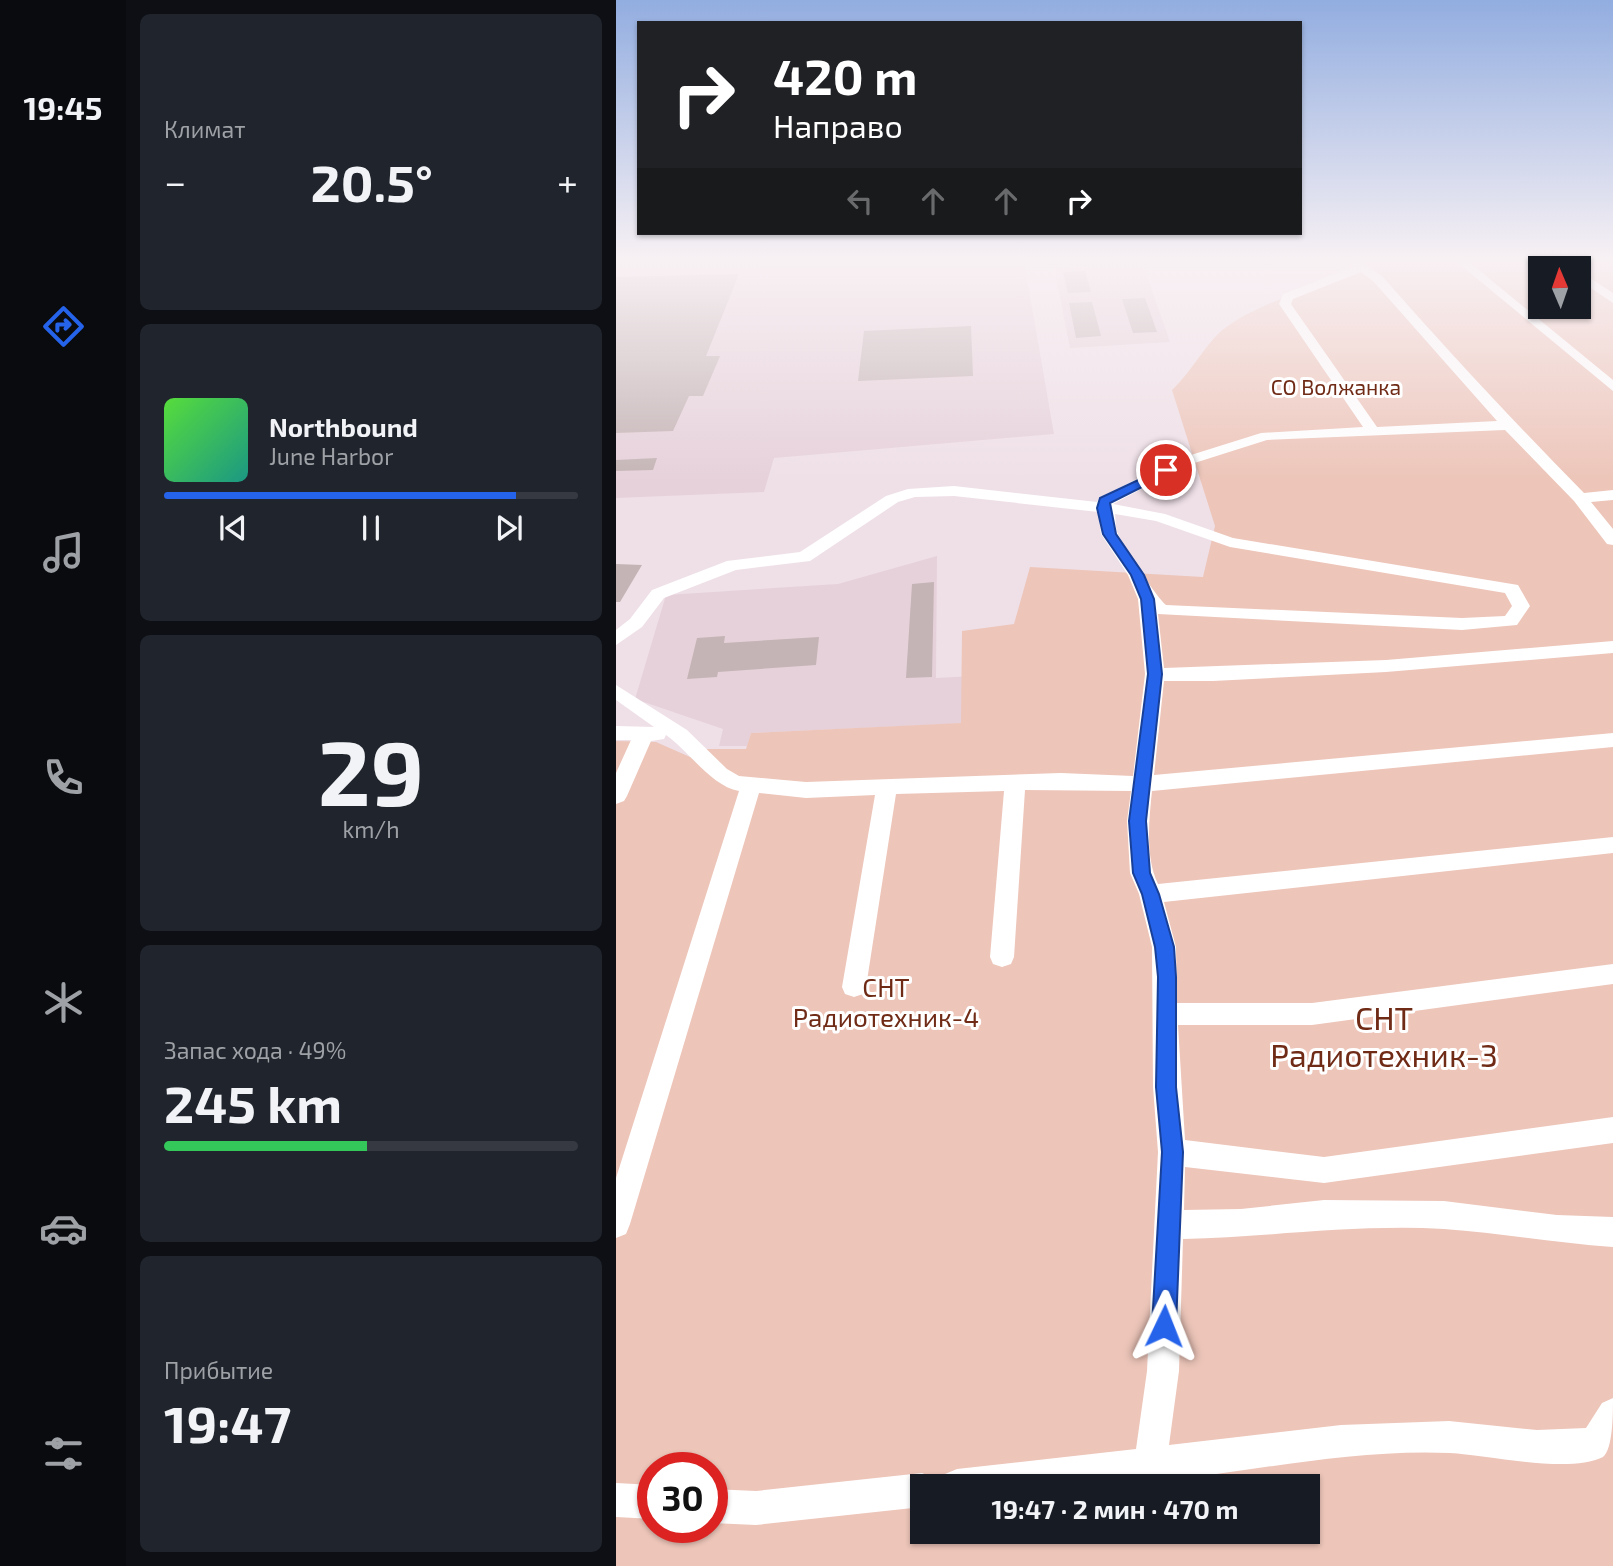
<!DOCTYPE html>
<html lang="ru">
<head>
<meta charset="utf-8">
<style>
  :root { --surface:#171b24; --page:#20242c; --text:#f1f3f6; --muted:#9ea1a6; --line:#363941; --accent:#2563eb }
  body { margin:0; font-family:"Exo 2",sans-serif; background:var(--page); color:var(--text); height:100vh; display:flex; flex-direction:column; font-size:26px; white-space:nowrap }
  * { box-sizing:border-box; margin:0 }
  p { font-size:23px; color:var(--muted) }
  .icon { flex:none; width:38px; height:38px; fill:none; stroke:currentColor; stroke-width:2; stroke-linecap:round; stroke-linejoin:round }
  .map { position:relative; flex:1; overflow:hidden }
  .drawer { display:flex; flex-direction:column; gap:14px; padding:14px; background:#0d0f14; width:490px }
  .drawer>* { flex:none }
  .banner { position:absolute; left:21px; top:21px; width:665px; height:214px; border-radius:0px; box-shadow:0 2px 5px #0004; background:#202124; color:#fff; overflow:hidden }
  .needle { width:46px; rotate:358deg }
  .buttons { position:absolute; left:912px; top:256px; display:grid; gap:14px }
  .buttons a { display:grid; place-items:center; width:63px; height:63px; border-radius:0px; background:var(--surface); box-shadow:0 2px 5px #0004; font-size:35px }
  .speed { position:absolute; left:21px; top:1452px; display:flex; gap:14px; font-size:35px; font-weight:700; text-align:center }
  .speed>* { display:grid; place-content:center; width:91px; height:91px; border-radius:50%; background:var(--surface); box-shadow:0 2px 5px #0004; line-height:1 }
  .speed .limit { border:10px solid #d22; background:#fff; color:#111 }
  .pin { position:absolute; display:grid; place-items:center; width:60px; height:60px; color:#fff; margin:-30px; border:4px solid #fff; border-radius:50%; box-shadow:0 2px 7px #0007 }
  .me { position:absolute; width:77px; margin:-38px; rotate:2deg; stroke-linejoin:round; filter:drop-shadow(0 0 5px #0008) }
  .turn { display:flex; align-items:center; gap:24px; height:147px; padding:0 21px; font-size:32px }
  .turn .icon { width:91px; height:91px; stroke-width:2.5 }
  .turn b { display:block; font-size:49px; line-height:60px }
  .lanes { display:flex; align-items:center; height:66px; padding:0 21px; background:#0003; justify-content:center; gap:35px; direction:ltr }
  .lanes .off { opacity:.35 }
  .big { font-size:52px; font-weight:700; line-height:1.1 }
  .drawer .card { flex:1; display:flex; flex-direction:column; justify-content:center; gap:10px; min-width:0; padding:0 24px; border-radius:10px; background:var(--page) }
  .drawer .dial { align-items:center; gap:0 }
  .dial b { font-size:91px; line-height:1 }
  .song { display:flex; align-items:center; gap:21px }
  .cover { width:84px; height:84px; border-radius:10px; background:linear-gradient(135deg,hsl(110 70% 55%),hsl(170 70% 35%)) }
  .played { height:7px; border-radius:4px; background:linear-gradient(90deg,var(--accent) 85%,var(--line) 85%) }
  .keys { display:flex; justify-content:space-around; direction:ltr }
  .heat { display:flex; justify-content:space-between; align-items:center; font-size:38px; direction:ltr }
  .charge { height:10px; border-radius:5px; background:linear-gradient(90deg,#34c759 49%,var(--line) 0) }
  .trip { position:absolute; left:294px; top:1474px; width:410px; height:70px; border-radius:0px; background:var(--surface); box-shadow:0 2px 5px #0004; font-weight:700; line-height:70px; text-align:center }
  main { display:flex; flex:1; min-height:0 }
  .tabs { display:flex; flex-direction:column; width:126px; justify-content:space-around; align-items:center; background:#090b0e; color:var(--muted) }
  .tabs .icon { width:49px; height:49px }
  .tabs .selected { color:var(--accent) }
  .tabs b { font-size:32px; color:var(--text) }
  .map>svg:first-child { display:block }
  .built { fill:#e6d1da }
  .green { fill:#edc5b9; fill-rule:evenodd }
  .building { fill:#c4b4b5 }
  .lines { fill:none; stroke-linecap:round; stroke-linejoin:round }
  .minor { fill:#fff; fill-rule:evenodd }
  .route { fill:#2563eb; stroke:#184099; stroke-width:2 }
  .labels { text-anchor:middle; stroke-width:6; stroke-linejoin:round; paint-order:stroke }
  .far-park-label { font-size:21px; fill:#702b17; stroke:#fff }
  .park-label { font-size:26px; fill:#702b17; stroke:#fff }
  .near-park-label { font-size:32px; fill:#702b17; stroke:#fff }
</style>
</head>
<body>
<main>
<nav class="tabs">
<b>19:45</b>
<svg class="icon selected" aria-label="directions" viewBox="0 0 24 24"><path d="M12 3l9 9-9 9-9-9zM9 14v-3h6M13 9l2 2-2 2"/></svg>
<svg class="icon" aria-label="music" viewBox="0 0 24 24"><path d="M9 18V5l10-2v13"/><circle cx="6" cy="18" r="3"/><circle cx="16" cy="16" r="3"/></svg>
<svg class="icon" aria-label="phone" viewBox="0 0 24 24"><path d="M5 4h4l2 5-3 2q2 4 5 5l2-3 5 2v4C11 20 4 13 5 4z"/></svg>
<svg class="icon" aria-label="climate" viewBox="0 0 24 24"><path d="M12 3v18M4 7l16 10M4 17L20 7"/></svg>
<svg class="icon" aria-label="car" viewBox="0 0 24 24"><path d="M5 17H2v-5l4-1 3-4h7l3 4 3 1v5h-3M9 17h6M6 11h13"/><circle cx="7" cy="17" r="2"/><circle cx="17" cy="17" r="2"/></svg>
<svg class="icon" aria-label="filters" viewBox="0 0 24 24"><path d="M4 7h16M4 17h16"/><circle cx="9" cy="7" r="2"/><circle cx="15" cy="17" r="2"/></svg>
</nav>
<section class="drawer">
<div class="card"><p>Климат</p>
<div class="heat"><a>−</a><b class="big">20.5°</b><a>+</a></div>
</div>
<div class="card">
<div class="song"><i class="cover"></i><div><b>Northbound</b><p>June Harbor</p></div></div>
<div class="played"></div>
<div class="keys"><svg class="icon" aria-label="previous" viewBox="0 0 24 24"><path d="M18 5L8 12l10 7zM5 5v14"/></svg><svg class="icon" aria-label="pause" viewBox="0 0 24 24"><path d="M8 5v14M16 5v14"/></svg><svg class="icon" aria-label="next" viewBox="0 0 24 24"><path d="M6 5l10 7-10 7zM19 5v14"/></svg></div>
</div>
<div class="card dial"><b>29</b><p>km/h</p></div>
<div class="card"><p>Запас хода · 49%</p><b class="big">245 km</b><div class="charge"></div></div>
<div class="card"><p>Прибытие</p><b class="big">19:47</b></div>
</section>
<div class="map">
<svg width="997" height="1566" viewBox="0 0 997 1566">
  <rect width="100%" height="100%" fill="#efe0e7"/>
  <g class="built">
    <path d="M0,262H408L438,434L158,458L148,492L0,498Z"/>
    <path d="M526,262L554,342L454,348L438,266Z"/>
    <path d="M321,556L320,678L395,674L397,721L135,733L131,746H103L107,729L19,699L50,595L222,584Z"/>
  </g>
  <path class="green" d="M730,262H997V1566H0V741L40,742L74,757L91,749H130L135,733L345,723L346,631L398,624L414,567L587,577L599,526L556,390C574,374 592,340 609,328C643,303 698,287 738,273ZM924,268H962V306H924ZM37,1468H96V1528H37ZM306,1486H691V1531H306Z"/>
  <g class="building">
    <path d="M469,271L475,292L452,293L447,272Z"/>
    <path d="M123,274L90,356H104L87,396H73L57,431L0,433V277Z"/>
    <path d="M529,298L541,332L517,333L506,299Z"/>
    <path d="M476,302L485,336L460,338L453,303Z"/>
    <path d="M355,326L357,376L242,381L248,331Z"/>
    <path d="M41,458L37,470L0,471V460Z"/>
    <path d="M0,564L26,565L4,602H0Z"/>
    <path d="M318,582L316,677L290,678L296,584Z"/>
    <path d="M109,636L108,643L203,637L200,665L102,672L101,677L71,679L81,638Z"/>
  </g>
  <g class="lines">
    <g class="minor">
      <path d="M733,262H745L766,276C833,352 898,422 968,493L997,490V500L975,502L997,529V545L991,544L958,501L889,430L651,440L569,466L497,504L549,514L617,538L896,584L902,585L914,606L901,625L846,630L542,614L548,668L770,660L997,641V653L770,672L597,681H548L538,775L997,733V747L536,791C533,820 529,857 542,884L997,837V853L548,902L560,947L561,1003H696L997,964V984L696,1025H562L569,1140L708,1157L997,1117V1143L708,1183L569,1167L568,1210L625,1209L708,1200L828,1201L941,1215L997,1217V1247C940,1243 884,1233 828,1229C740,1224 654,1237 567,1239L563,1371L553,1445L725,1425L833,1421L921,1430L970,1428L986,1403L997,1398C997,1414 997,1449 987,1457C953,1474 872,1455 834,1453C718,1448 604,1480 489,1486C435,1489 379,1486 324,1486L329,1474L341,1469L520,1449L531,1371L542,1152L537,1087L536,947L523,894L514,873L511,821L515,791L409,790L398,957L395,964L386,967L377,964L374,957L388,791L280,794L250,987L247,994L238,997L229,994L226,987L259,795L190,798L143,793L14,1224L10,1234L0,1238V1178L123,791C95,786 74,752 50,735L48,739L35,741L11,796L8,801L0,804V773L15,740H0V726L38,727L0,700V685L71,730L111,769L123,776L190,782L445,773L517,776L529,674L522,599L512,575L485,534L482,512L338,496L299,497L282,502L194,561L120,570L48,598L26,627L0,645V630L14,619L36,590L111,561L184,552L270,496L292,489L338,486L481,502L483,498L559,460L645,433L747,427L663,304L667,294L737,267ZM745,272L758,282L881,421L761,427L675,304L677,299ZM499,514L540,521L614,547L889,593L896,606L889,616L846,618L550,605C541,598 509,549 503,536C499,530 500,521 499,514Z"/>
      <path d="M841,262H853L997,380V391Z"/>
      <path d="M962,270L997,293V303L962,279Z"/>
      <path d="M306,1473L318,1478L321,1486H306V1507L140,1525L96,1523V1489L140,1491Z"/>
      <path d="M0,1483L37,1485V1519L0,1517Z"/>
    </g>
  </g>
  <linearGradient id="sky" x2="0" y2="1"><stop stop-color="#92ade0"/><stop offset="0.54" stop-color="#f8f1f4"/><stop offset="1" stop-color="#f8f1f4" stop-opacity="0"/></linearGradient>
  <rect width="997" height="481" fill="url(#sky)"/>
  <path class="route" d="M550,467L555,470L554,473L494,503L500,534L528,575L538,599L546,674L530,821L534,873L543,894L558,947L560,977V1087L567,1152L560,1326L556,1335L548,1338L540,1335L536,1326L546,1152L540,1087L542,977L539,947L526,894L517,873L513,821L532,674L525,599L515,575L487,534L481,508L484,498Z"/>
  <g class="labels">
    <g class="far-park-label">
      <text x="720" y="395">СО Волжанка</text>
    </g>
    <g class="park-label">
      <text x="270" y="997">СНТ<tspan x="270" dy="30">Радиотехник-4</tspan></text>
    </g>
    <g class="near-park-label">
      <text x="768" y="1030">СНТ<tspan x="768" dy="37">Радиотехник-3</tspan></text>
    </g>
  </g>
</svg>
<div class="buttons">
<a><svg class="needle" viewBox="-14 -14 28 28"><path d="M0-13l5 13h-10z" fill="#e53935"/><path d="M0 13l5-13h-10z" fill="#9ea1a6"/></svg></a>
</div>
<div class="speed"><div class="limit">30</div></div>
<div class="pin" style="left:550px;top:470px;background:#d93025"><svg class="icon" aria-label="arrive" viewBox="0 0 24 24"><path d="M6 21V4h12l-3 4 3 4H6"/></svg></div>
<svg class="me" style="left:548px;top:1326px" viewBox="-20 -20 40 40"><path d="M0-17L14 15 0 8-14 15z" fill="#2563eb" stroke="#fff" stroke-width="4"/></svg>
<div class="trip">19:47 · 2 мин · 470 m</div>
<div class="banner">
<div class="turn"><svg class="icon" aria-label="right" viewBox="0 0 24 24"><path d="M7 20v-9h11M14 6l5 5-5 5"/></svg><div><b>420 m</b>Направо</div></div>
<div class="lanes"><svg class="icon off" aria-label="left" viewBox="0 0 24 24"><path d="M17 20v-9H6M10 6l-5 5 5 5"/></svg><svg class="icon off" aria-label="ahead" viewBox="0 0 24 24"><path d="M12 20V5M6 11l6-6 6 6"/></svg><svg class="icon off" aria-label="ahead" viewBox="0 0 24 24"><path d="M12 20V5M6 11l6-6 6 6"/></svg><svg class="icon" aria-label="right" viewBox="0 0 24 24"><path d="M7 20v-9h11M14 6l5 5-5 5"/></svg></div>
</div>
</div>
</main>
</body>
</html>
